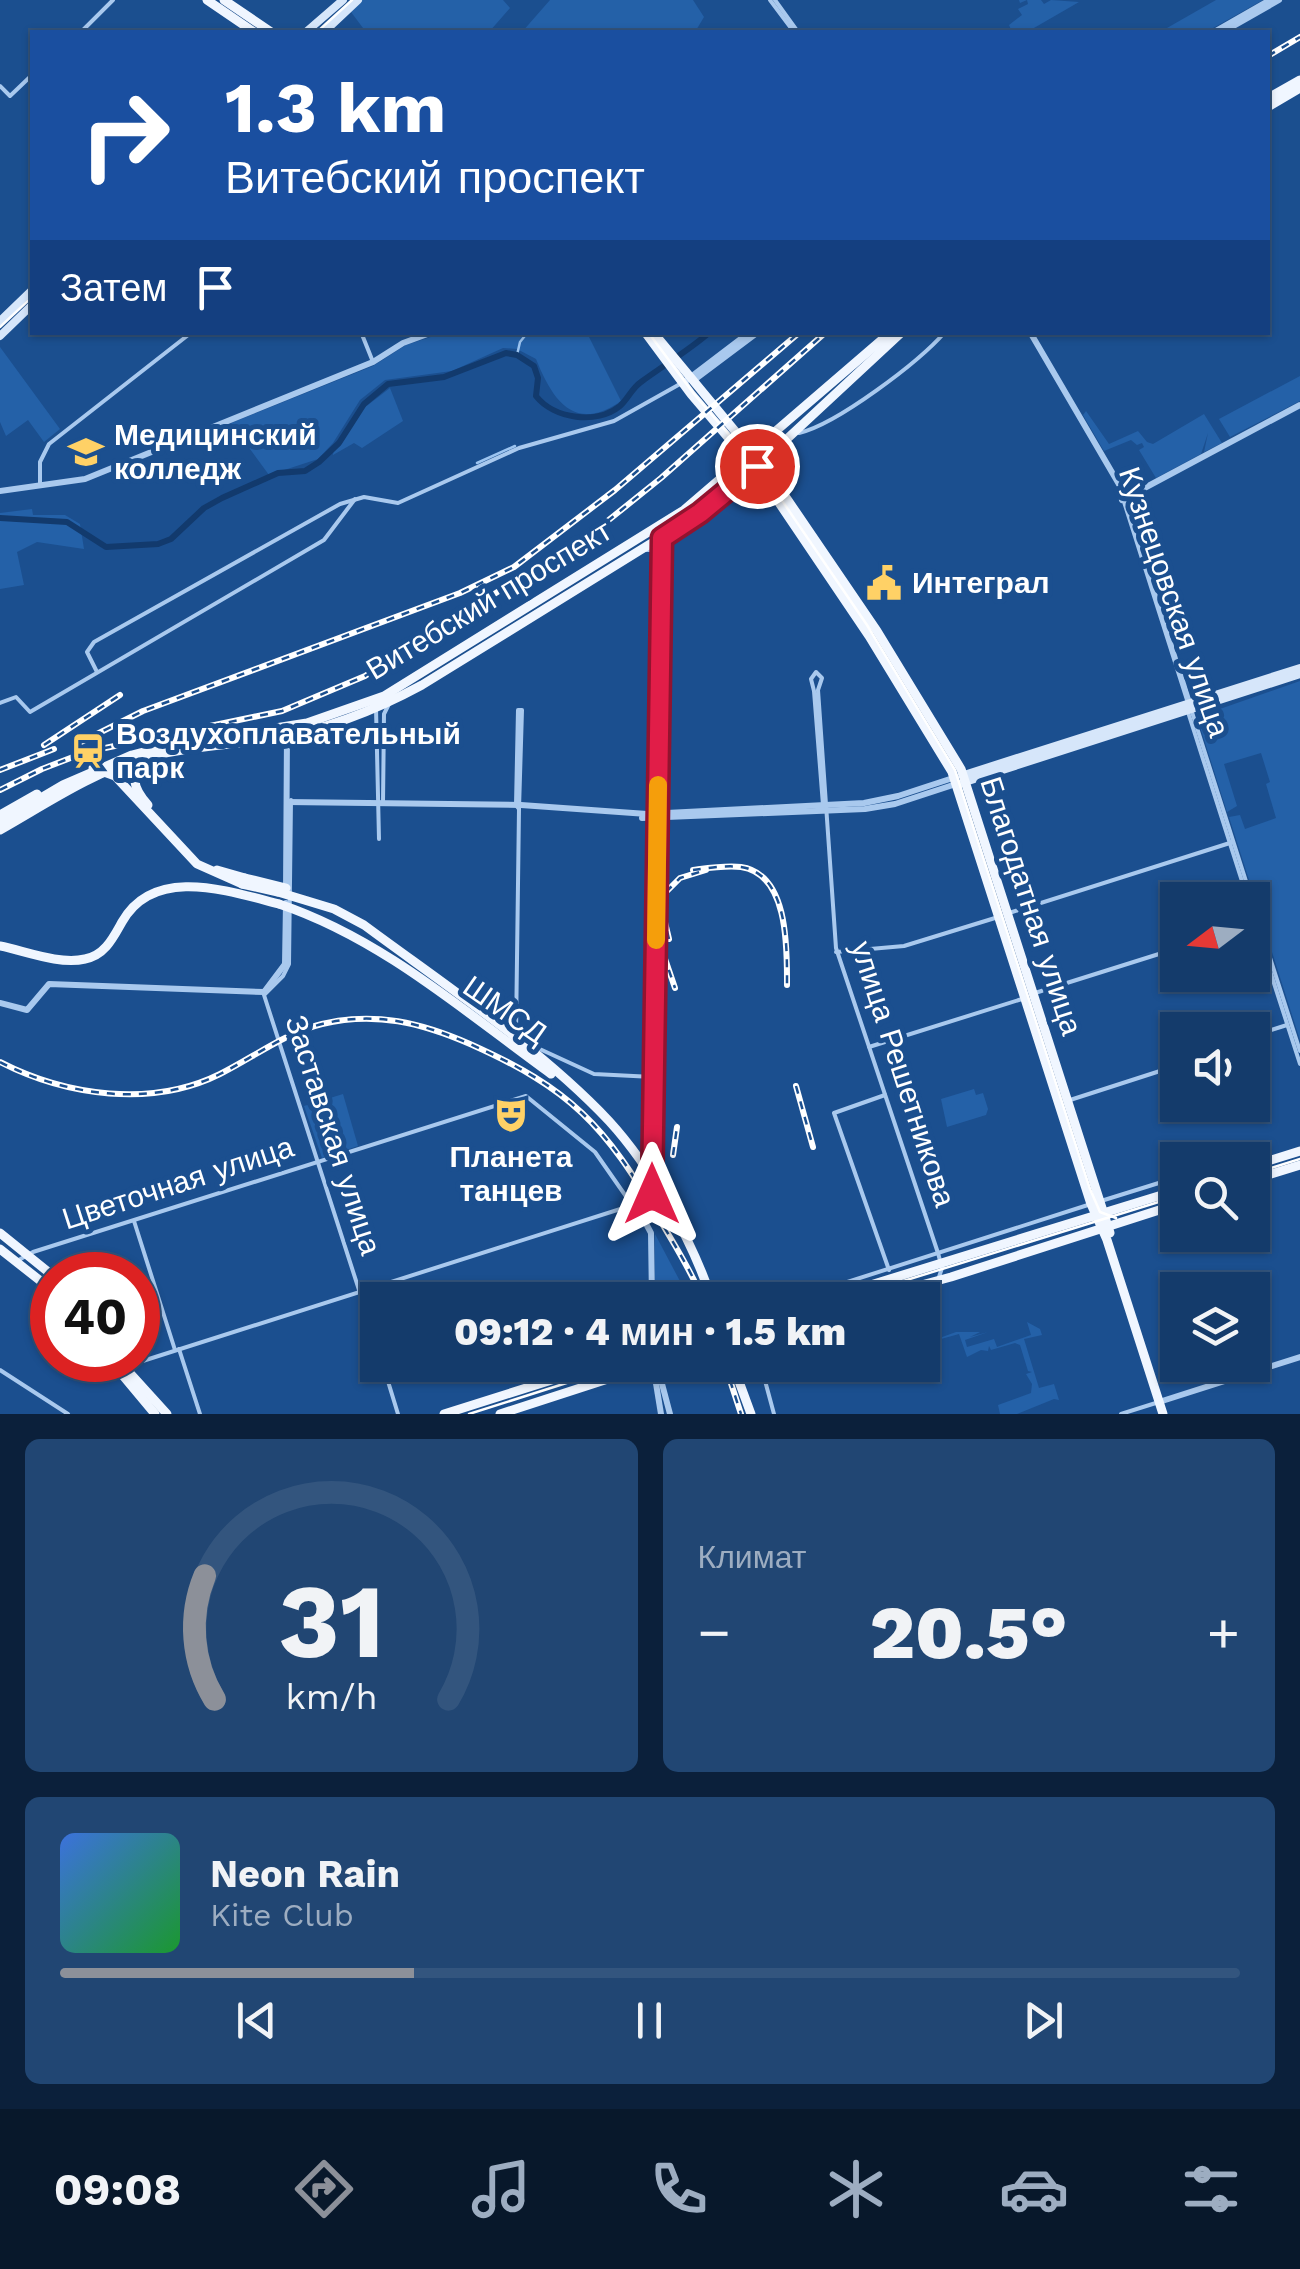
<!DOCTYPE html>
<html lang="ru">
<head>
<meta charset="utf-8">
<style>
  :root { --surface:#143b6b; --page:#214673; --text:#f1f3f6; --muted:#9dadc1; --line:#33557e; --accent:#8c9099 }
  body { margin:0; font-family:"Work Sans",sans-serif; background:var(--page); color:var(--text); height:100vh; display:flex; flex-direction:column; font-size:38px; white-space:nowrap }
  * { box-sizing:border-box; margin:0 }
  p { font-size:32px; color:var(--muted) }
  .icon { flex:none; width:55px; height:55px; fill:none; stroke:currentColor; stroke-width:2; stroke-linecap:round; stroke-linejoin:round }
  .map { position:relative; height:1414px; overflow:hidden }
  .drawer { display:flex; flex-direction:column; gap:25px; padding:25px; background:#0b203b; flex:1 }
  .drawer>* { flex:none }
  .hud { position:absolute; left:30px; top:30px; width:1240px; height:305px; border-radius:0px; box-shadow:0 2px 8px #0004,0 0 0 2px var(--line); background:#1a4fa0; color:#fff; overflow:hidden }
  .needle { width:65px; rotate:254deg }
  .buttons { position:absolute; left:1160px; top:882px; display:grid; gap:20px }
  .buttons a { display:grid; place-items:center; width:110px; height:110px; border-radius:0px; background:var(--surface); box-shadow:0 2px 8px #0004,0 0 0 2px var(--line); font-size:50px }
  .speed { position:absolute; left:30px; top:1252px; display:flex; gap:20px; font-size:50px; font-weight:700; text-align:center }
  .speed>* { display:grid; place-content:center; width:130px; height:130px; border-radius:50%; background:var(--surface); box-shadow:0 2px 8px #0004,0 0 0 2px var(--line); line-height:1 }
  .speed .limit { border:15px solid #d22; background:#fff; color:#111 }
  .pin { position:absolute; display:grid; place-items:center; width:85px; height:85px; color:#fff; margin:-42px; border:5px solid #fff; border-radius:50%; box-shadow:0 2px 10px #0007 }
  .me { position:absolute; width:110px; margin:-55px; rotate:0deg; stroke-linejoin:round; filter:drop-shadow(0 0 8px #0008) }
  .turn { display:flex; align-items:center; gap:35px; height:210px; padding:0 30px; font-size:45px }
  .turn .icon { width:130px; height:130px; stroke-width:2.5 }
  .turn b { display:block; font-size:70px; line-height:85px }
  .then { display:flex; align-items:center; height:95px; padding:0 30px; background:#0003; gap:20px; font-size:38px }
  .big { font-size:75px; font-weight:800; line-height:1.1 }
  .drawer .tile { flex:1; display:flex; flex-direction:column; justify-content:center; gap:15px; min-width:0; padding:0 35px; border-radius:15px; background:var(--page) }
  .drawer .dial { align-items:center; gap:0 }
  .dial svg { height:260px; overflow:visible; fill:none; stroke:var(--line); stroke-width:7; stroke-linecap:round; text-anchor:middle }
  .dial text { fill:var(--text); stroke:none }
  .song { display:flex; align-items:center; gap:30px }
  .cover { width:120px; height:120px; border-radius:15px; background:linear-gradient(135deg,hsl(220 70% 55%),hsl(130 70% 35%)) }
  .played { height:10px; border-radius:5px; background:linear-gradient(90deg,var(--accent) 30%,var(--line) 30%) }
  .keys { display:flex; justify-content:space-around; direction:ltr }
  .heat { display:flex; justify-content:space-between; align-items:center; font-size:55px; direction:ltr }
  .drawer .tiles { flex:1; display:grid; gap:25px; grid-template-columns:1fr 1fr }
  .tile:last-child { grid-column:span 2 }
  .trip { position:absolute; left:360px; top:1282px; width:580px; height:100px; border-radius:0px; background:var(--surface); box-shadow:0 2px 8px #0004,0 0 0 2px var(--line); font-weight:800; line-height:100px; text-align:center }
  .tab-bar { display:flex; height:160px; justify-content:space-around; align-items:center; background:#08182b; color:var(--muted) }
  .tab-bar .icon { width:70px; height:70px }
  .tab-bar .current { color:var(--accent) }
  .tab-bar b { font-size:45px; color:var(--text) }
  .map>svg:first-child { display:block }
  .green { fill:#2461a8 }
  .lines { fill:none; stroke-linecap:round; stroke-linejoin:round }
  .stream { stroke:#9cc4f0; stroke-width:2.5 }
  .river { stroke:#123a6d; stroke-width:6 }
  .minor { stroke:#a9c9ee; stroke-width:4 }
  .tertiary { stroke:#a9c9ee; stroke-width:6 }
  .secondary { stroke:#d6e6fa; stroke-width:8 }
  .primary { stroke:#f0f6ff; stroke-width:9 }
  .tram { stroke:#fff; stroke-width:2.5 }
  .rail-casing { stroke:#fff; stroke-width:6 }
  .rail { stroke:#1b4f8f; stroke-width:2.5; stroke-dasharray:8; stroke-linecap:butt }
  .primary-bridge { stroke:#f0f6ff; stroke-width:9 }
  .route-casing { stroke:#92132f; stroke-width:25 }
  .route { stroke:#e11d48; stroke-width:18 }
  .slow { stroke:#f59e0b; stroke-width:18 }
  .labels { text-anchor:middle; stroke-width:10; stroke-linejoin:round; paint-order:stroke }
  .poi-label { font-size:30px; font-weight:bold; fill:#fff; stroke:#1b4f8f; text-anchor:start }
  .street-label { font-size:30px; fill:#fff; stroke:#1b4f8f }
</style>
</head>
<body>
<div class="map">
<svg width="1300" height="1414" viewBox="0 0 1300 1414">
  <rect width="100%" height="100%" fill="#1b4f8f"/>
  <g class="green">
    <path d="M362,0H503L510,8L489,32H420L412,28L408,32H366L351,12Z"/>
    <path d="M550,0H693L704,17L695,32H522Z"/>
    <path d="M1019,0H1041L1044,4L1051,0L1079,2L1027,32H1012L1009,25L1022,15L1018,9L1028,4L1027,0L1020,3Z"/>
    <path d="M1216,0H1263L1206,32H1160Z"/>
    <path d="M443,333H587L621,401C574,434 552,399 536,359L517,349L503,348L452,371L385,380L360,400L333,443L318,459L269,475L231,423L373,366L406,345Z"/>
    <path d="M0,347L60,429L44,442L28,420L6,436L0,422Z"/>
    <path d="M1300,376V401L1230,437L1219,419Z"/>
    <path d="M390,388L403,421L362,448L354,443L333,455L334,448L364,408Z"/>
    <path d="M1086,411L1109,444L1138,431L1147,442L1153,444L1204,414L1222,443L1204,452L1208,433L1201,454L1156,478L1139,450L1144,447L1142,443L1137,445L1131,440L1104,451L1083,415Z"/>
    <path d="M32,509L33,515H65L80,524L84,549L37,542L17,552L24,585L0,589V513Z"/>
    <path d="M1300,681V1040L1229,817L1240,815L1245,829L1276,818L1266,784L1270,782L1261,753L1224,764L1237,806L1227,812L1197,717Z"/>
    <path d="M974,1089L976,1095L983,1093L988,1109L986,1115L947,1127L941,1099Z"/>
    <path d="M343,1094L358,1146L322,1158L304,1106Z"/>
    <path d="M655,1234L690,1300H655Z"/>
    <path d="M1027,1322L1040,1329L1042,1335L1024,1339L1039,1388L1054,1384L1059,1400L1054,1399L1017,1414H1000L998,1405L1031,1393L1032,1384L1026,1374L1032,1372L1028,1371L1020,1345L1015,1343L991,1350L989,1346L988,1351L981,1350L967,1357L959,1334L923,1344L956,1332H980L970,1337L988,1332L965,1340L967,1347L994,1339L997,1347L1031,1335Z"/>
  </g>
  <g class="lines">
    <g class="stream">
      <path d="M517,355L520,342L528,332"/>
      <path d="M477,463L515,446"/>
    </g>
    <path class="river" d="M0,518L67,522L106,547L158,544L171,539L204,508L222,498L278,473L305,471L319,462L339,443L364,404L388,384L444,377L506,353L517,355L534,366L538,378L536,396C554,419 597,425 620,406C628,399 632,388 641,382C664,365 688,351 710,332"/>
    <g class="minor">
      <path d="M770,0L794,32"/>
      <path d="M775,0L798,32"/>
      <path d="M81,32L113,0"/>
      <path d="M0,86L10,96L32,75"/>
      <path d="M361,332L373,362"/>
      <path d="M1026,333V332"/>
      <path d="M799,433C837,424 919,362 945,332"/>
      <path d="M40,485V462L49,444L192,332"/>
      <path d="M97,672L87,652L94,642L340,504L364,497L398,503L519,448L614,421L680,384"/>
      <path d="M0,703L16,697L30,712L324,540L355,499"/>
      <path d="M376,708L379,839"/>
      <path d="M1187,709L1248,900"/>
      <path d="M1191,709L1252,900"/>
      <path d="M518,710H522L519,809L516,805Z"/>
      <path d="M291,800L289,964L283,976L264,995L378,1349"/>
      <path d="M383,803L384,714L389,704"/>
      <path d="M823,805L814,691L811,679L816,672L822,678L818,690L836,948L938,1253L942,1268L939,1277"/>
      <path d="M1252,902L1300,1051"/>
      <path d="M1009,913L1233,842"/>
      <path d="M1252,915L1300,1064"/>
      <path d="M836,952L904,946L995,918"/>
      <path d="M1035,993L1178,948"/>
      <path d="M516,1034L519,809"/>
      <path d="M1252,1036L1287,1025"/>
      <path d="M531,1045L594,1074L653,1077"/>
      <path d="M869,1047L1022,999"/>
      <path d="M885,1095L834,1113L889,1270"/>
      <path d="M1067,1101L1160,1071L1178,1068"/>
      <path d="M1231,1160L1257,1152L1259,1159"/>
      <path d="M1101,1201L1178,1177"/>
      <path d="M134,1221L175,1350"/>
      <path d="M17,1261L33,1252L526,1096L595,1152L632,1205"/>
      <path d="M791,1300L1091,1204"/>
      <path d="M179,1349L200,1414"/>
      <path d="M383,1365L398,1414"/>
      <path d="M764,1365V1377L774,1414"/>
      <path d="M127,1366L633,1205"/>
      <path d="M0,1370L68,1414"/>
      <path d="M1121,1414L1159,1402"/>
    </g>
    <g class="tertiary">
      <path d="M1214,32L1270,0"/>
      <path d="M1223,32L1279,0"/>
      <path d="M1030,332L1120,486L1190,706"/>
      <path d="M694,380L758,332"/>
      <path d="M683,383L750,332"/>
      <path d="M0,491L85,479L373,362L403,343L433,332"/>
      <path d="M1122,500L1300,405"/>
      <path d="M646,549H651L656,554L653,814"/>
      <path d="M287,802L521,805L647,814L864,803L898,796L956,777"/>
      <path d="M642,818L865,809L895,804L956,784"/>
      <path d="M286,891L287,733"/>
      <path d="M0,1003L27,1010L49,984L264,992L285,964L286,903"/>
      <path d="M652,1300L651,1233L636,1205L650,1197L652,1191L662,538"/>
      <path d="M653,1365L661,1414"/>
      <path d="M657,1365L670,1414"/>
      <path d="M1159,1402L1300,1357"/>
    </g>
    <g class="secondary">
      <path d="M306,32L343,0"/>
      <path d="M324,32L358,0"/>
      <path d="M0,321L32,290"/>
      <path d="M0,336L32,305"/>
      <path d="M964,775L1300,668"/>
      <path d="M962,783L1300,674"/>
    </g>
    <g class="primary">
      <path d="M207,0L254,32"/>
      <path d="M224,0L271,32"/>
      <path d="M1268,98L1300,80"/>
      <path d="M1268,107L1300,88"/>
      <path d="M645,332L691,394L761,476L869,636L952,772L1091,1204L1107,1240L1163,1414"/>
      <path d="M653,332L768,471L877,631L961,769L1110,1233"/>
      <path d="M148,805C132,787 128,772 152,760"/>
      <path d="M0,815L37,794"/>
      <path d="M0,822L63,785L132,755L174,744L307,723L384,696L684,510L891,332"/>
      <path d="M0,830C46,804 91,773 143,758C185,747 229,745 272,739C324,730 376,710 422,685L697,515L761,463L902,332"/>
      <path d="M217,870L245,878"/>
      <path d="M242,884L278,892"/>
      <path d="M0,946C25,951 59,965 85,959C105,955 113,938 122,922C154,865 228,891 279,904"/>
      <path d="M1252,1166L1300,1151"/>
      <path d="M1252,1180L1300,1165"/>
      <path d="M0,1233L52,1275"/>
      <path d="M0,1249L52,1290"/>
      <path d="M822,1300L1178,1190"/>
      <path d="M866,1300L951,1277L1178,1204"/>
      <path d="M110,1360L155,1414"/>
      <path d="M118,1360L167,1414"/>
      <path d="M733,1365L751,1414"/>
      <path d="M444,1414L599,1365"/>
      <path d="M500,1414L651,1365"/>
    </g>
    <g class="tram">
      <path d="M317,32L352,0"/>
      <path d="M0,327L32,297"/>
      <path d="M648,332L694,394L768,480L867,625L955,770L1090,1189L1100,1212L1116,1218"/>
      <path d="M1252,1174L1300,1159"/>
      <path d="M842,1300L1178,1196"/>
      <path d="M469,1414L623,1365"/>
    </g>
    <defs>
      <g id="rail">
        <path d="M1268,56L1300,37"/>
        <path d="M44,745L120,695"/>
        <path d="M75,745L143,711L460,593L514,567L615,490L800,332"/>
        <path d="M0,770L54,749"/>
        <path d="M0,790L42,769L86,752L282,711L365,676L600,527L661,478L826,332"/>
        <path d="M693,870C708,868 726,865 741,867C789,874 787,949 787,985"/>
        <path d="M662,923V950L675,988"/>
        <path d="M669,939L663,914L665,893L680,878L706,870"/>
        <path d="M0,1062C66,1096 152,1108 220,1074C254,1057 285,1033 322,1024C375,1011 422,1023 470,1044C571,1089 605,1125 660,1220C675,1246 692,1272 703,1300"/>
        <path d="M796,1086L813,1147"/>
        <path d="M673,1155L677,1127"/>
        <path d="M725,1365L741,1414"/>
      </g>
    </defs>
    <use href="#rail" class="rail-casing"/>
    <use href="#rail" class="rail"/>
    <g class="primary-bridge">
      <path d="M93,768L115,776L197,864L242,884"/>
      <path d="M245,878L286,888"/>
      <path d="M278,892L334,909L364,925C445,985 540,1048 609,1121C652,1168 692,1240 712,1300"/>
      <path d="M279,904C381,938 465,1012 551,1074"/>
    </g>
  </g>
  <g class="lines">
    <defs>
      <path id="route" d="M652,1194L662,538L700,513L757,466"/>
    </defs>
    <use href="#route" class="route-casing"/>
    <use href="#route" class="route"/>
    <path class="slow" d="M656,940L658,785"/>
  </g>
  <defs>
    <symbol id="university-bare" viewBox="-9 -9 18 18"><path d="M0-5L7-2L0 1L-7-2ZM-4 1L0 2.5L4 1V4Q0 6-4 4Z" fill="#ffd166" stroke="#1b4f8f" stroke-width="2.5" paint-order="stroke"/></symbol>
    <symbol id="civic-bare" viewBox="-9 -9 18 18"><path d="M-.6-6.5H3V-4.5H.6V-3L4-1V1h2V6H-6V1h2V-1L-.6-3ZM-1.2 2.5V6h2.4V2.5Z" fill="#ffd166" stroke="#1b4f8f" stroke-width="2.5" paint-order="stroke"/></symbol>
    <symbol id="station-bare" viewBox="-9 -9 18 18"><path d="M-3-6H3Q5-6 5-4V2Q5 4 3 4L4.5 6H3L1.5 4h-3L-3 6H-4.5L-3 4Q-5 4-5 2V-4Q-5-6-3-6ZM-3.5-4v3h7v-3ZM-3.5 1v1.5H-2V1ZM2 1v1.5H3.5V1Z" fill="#ffd166" stroke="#1b4f8f" stroke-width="2.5" paint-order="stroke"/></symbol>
    <symbol id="theatre-bare" viewBox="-9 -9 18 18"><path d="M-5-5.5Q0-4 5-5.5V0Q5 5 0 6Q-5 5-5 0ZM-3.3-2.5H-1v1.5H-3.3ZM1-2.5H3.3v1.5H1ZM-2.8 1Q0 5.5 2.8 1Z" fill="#ffd166" stroke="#1b4f8f" stroke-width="2.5" paint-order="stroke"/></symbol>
  </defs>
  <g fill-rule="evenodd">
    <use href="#university-bare" x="61" y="427" width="50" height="50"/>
    <use href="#civic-bare" x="859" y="558" width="50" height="50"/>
    <use href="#station-bare" x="63" y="726" width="50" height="50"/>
    <use href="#theatre-bare" x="486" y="1090" width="50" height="50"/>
  </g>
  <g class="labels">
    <g class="poi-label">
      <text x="114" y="445">Медицинский<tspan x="114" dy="34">колледж</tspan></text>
      <text x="912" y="593">Интеграл</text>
      <text x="116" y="744">Воздухоплавательный<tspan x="116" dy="34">парк</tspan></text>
      <text x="511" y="1167" text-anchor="middle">Планета<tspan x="511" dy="34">танцев</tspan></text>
    </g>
    <g class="street-label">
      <text transform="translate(489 600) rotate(-31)" y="10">Витебский проспект</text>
      <text transform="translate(1174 602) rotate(71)" y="10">Кузнецовская улица</text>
      <text transform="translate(1031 906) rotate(72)" y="10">Благодатная улица</text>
      <text transform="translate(505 1010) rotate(35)" y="10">ШМСД</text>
      <text transform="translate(903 1074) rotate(72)" y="10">улица Решетникова</text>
      <text transform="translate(333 1135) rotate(72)" y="10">Заставская улица</text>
      <text transform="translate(178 1183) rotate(-18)" y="10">Цветочная улица</text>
    </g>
  </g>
</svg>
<div class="buttons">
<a><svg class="needle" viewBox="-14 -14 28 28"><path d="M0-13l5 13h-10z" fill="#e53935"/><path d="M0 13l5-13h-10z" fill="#9dadc1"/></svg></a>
<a><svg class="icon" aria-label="sound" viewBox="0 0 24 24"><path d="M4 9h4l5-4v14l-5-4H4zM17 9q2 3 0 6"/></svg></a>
<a><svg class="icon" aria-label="search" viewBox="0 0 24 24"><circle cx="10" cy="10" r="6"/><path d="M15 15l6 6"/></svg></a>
<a><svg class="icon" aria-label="layers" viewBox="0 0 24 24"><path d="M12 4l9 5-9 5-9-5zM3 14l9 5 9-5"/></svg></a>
</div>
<div class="speed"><div class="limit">40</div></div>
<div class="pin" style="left:757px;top:466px;background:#d93025"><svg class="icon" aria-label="arrive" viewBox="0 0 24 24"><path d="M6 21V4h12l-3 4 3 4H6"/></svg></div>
<svg class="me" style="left:652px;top:1194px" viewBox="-20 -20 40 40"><path d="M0-17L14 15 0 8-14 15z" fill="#e11d48" stroke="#fff" stroke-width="4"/></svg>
<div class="trip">09:12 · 4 мин · 1.5 km</div>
<div class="hud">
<div class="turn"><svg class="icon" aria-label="right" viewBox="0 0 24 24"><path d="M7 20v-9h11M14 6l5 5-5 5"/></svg><div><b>1.3 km</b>Витебский проспект</div></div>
<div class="then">Затем<svg class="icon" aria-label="arrive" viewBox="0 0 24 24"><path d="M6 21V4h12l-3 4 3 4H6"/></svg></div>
</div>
</div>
<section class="drawer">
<div class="tiles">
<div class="tile dial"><svg viewBox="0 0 100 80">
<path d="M14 69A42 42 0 1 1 86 69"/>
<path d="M14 69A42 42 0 0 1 11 31" stroke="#8c9099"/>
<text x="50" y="56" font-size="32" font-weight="700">31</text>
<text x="50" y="72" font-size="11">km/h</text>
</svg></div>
<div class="tile"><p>Климат</p>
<div class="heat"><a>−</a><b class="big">20.5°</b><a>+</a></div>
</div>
<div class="tile">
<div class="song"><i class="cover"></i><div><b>Neon Rain</b><p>Kite Club</p></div></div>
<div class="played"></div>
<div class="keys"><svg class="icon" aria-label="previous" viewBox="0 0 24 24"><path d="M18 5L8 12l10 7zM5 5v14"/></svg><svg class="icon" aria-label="pause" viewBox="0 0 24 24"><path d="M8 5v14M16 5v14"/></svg><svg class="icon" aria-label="next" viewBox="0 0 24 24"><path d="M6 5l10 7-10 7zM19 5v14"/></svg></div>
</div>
</div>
</section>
<nav class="tab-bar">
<b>09:08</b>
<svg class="icon current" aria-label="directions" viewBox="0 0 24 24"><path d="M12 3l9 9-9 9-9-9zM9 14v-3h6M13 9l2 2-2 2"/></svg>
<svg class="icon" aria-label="music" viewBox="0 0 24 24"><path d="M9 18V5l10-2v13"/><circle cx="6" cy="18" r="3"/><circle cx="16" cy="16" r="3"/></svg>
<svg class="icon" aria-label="phone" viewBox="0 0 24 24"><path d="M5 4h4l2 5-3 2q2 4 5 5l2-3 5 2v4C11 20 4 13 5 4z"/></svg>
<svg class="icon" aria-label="climate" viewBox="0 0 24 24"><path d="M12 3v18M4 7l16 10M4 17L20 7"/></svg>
<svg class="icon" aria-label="car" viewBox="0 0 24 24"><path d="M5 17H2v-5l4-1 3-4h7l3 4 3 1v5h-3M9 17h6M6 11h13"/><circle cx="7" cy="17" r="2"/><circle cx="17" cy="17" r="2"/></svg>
<svg class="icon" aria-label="filters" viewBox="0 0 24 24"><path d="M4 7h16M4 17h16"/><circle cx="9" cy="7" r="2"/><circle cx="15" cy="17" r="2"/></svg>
</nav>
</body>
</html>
